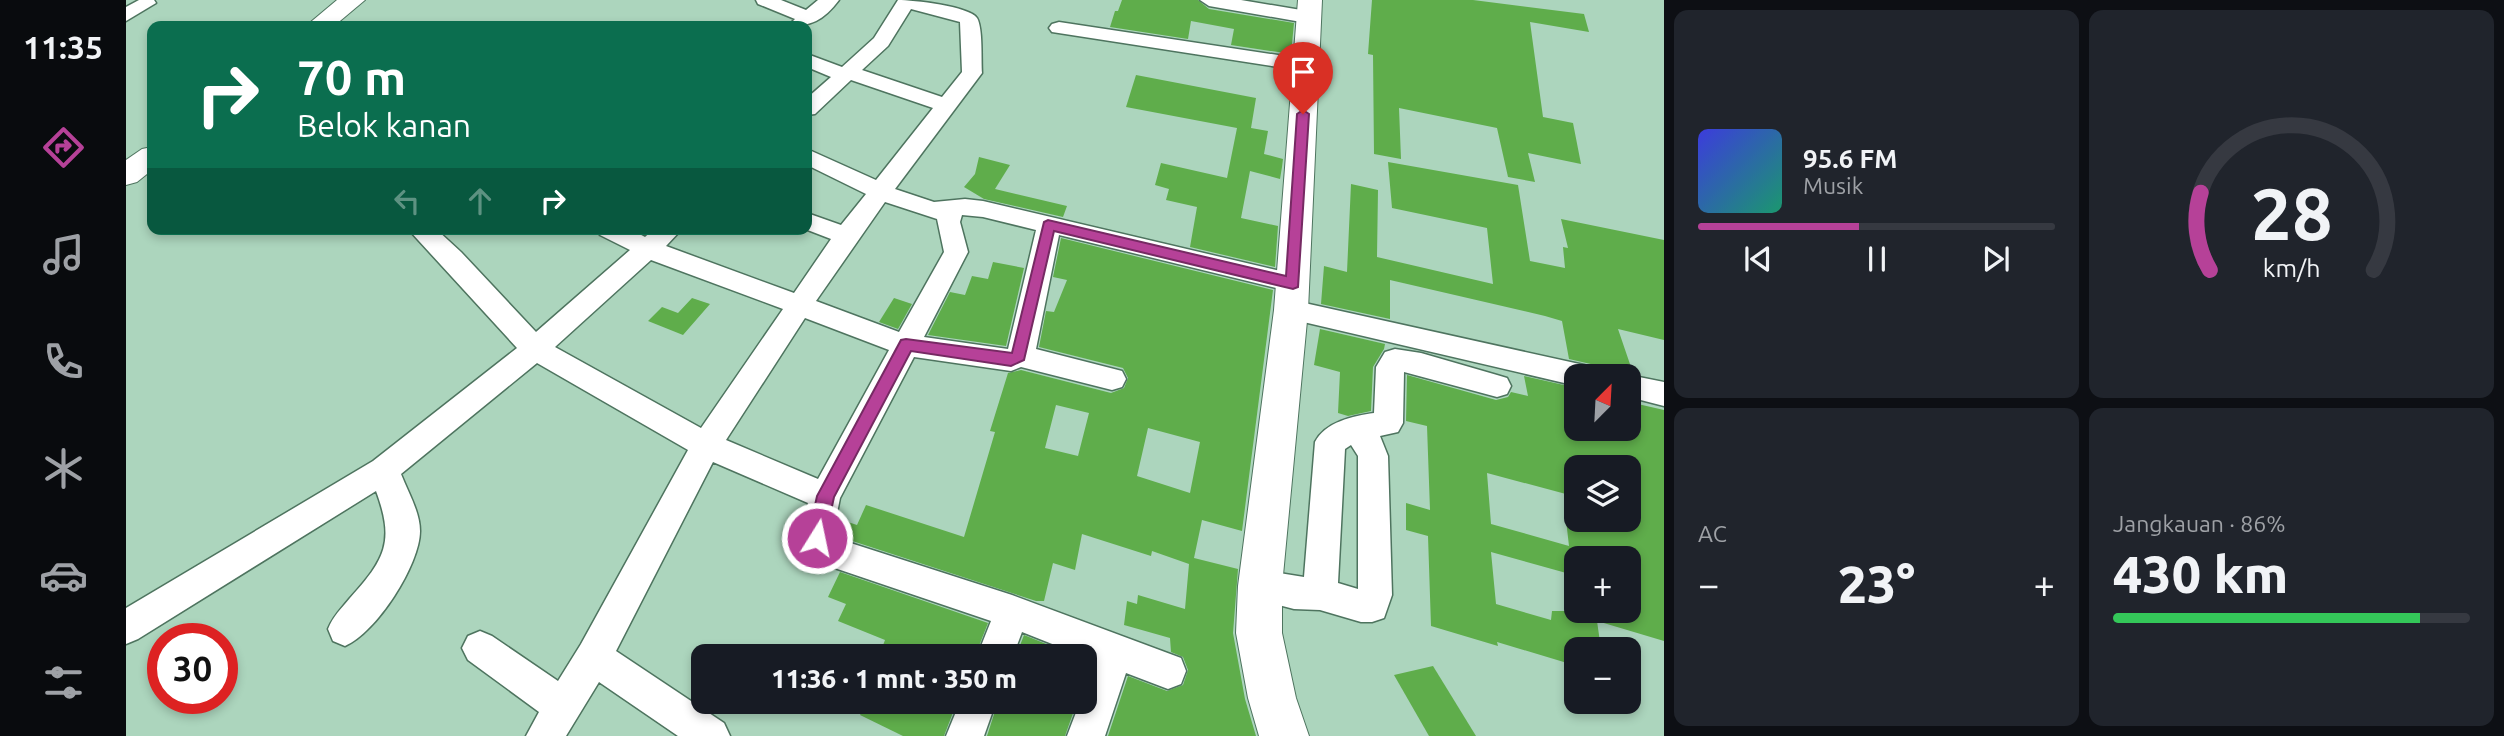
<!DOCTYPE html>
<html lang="id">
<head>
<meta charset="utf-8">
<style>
  :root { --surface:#171b24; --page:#20242c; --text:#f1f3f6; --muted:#9ea1a6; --line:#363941; --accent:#b64198 }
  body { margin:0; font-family:Ubuntu,sans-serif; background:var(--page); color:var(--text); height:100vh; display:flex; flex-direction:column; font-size:26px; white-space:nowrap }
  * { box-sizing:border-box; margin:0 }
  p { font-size:23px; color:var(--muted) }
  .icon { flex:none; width:38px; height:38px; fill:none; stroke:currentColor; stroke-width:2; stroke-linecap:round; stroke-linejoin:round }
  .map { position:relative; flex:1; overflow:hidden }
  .drawer { display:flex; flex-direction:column; gap:10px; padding:10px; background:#0d0f14; width:840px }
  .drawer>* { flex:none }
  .banner { position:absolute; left:21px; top:21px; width:665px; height:214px; border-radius:14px; box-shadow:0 4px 10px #0003; background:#0b6e4f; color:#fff; overflow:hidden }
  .needle { width:46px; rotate:24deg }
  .tools { position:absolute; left:1438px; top:364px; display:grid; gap:14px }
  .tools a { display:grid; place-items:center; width:77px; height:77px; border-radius:14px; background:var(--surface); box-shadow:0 4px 10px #0003; font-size:35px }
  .speed { position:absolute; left:21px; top:623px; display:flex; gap:14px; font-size:35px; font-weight:700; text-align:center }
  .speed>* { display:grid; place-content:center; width:91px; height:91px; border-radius:50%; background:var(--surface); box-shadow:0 4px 10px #0003; line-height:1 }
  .speed .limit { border:10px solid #d22; background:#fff; color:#111 }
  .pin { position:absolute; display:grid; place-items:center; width:60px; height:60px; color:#fff; margin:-72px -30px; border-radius:50% 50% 50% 0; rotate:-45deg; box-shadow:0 0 7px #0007 }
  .pin .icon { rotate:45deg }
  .me { position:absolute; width:77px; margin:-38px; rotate:10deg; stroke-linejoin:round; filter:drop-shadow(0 0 5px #0008) }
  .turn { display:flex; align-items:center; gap:24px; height:147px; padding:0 35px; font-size:32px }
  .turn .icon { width:91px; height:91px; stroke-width:2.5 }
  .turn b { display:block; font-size:49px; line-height:60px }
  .lanes { display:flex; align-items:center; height:66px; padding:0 35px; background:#0003; justify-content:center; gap:35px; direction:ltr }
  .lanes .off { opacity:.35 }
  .big { font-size:52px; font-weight:800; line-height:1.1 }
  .drawer .widget { flex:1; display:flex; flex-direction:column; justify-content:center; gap:10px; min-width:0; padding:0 24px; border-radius:14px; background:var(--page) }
  .drawer .dial { align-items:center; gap:0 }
  .dial svg { height:182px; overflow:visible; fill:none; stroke:var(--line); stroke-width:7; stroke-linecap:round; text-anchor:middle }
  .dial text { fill:var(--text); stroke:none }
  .song { display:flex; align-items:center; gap:21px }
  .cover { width:84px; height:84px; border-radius:10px; background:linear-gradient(135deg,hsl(240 70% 55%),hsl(160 70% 35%)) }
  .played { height:7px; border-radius:4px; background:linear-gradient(90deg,var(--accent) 45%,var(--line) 45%) }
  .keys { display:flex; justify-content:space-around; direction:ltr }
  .heat { display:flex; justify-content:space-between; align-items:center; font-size:38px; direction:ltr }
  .charge { height:10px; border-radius:5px; background:linear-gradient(90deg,#34c759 86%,var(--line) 0) }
  .drawer .tiles { flex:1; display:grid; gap:10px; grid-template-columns:repeat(2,1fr) }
  .trip { position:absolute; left:565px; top:644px; width:406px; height:70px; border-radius:14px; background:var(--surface); box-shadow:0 4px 10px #0003; font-weight:800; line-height:70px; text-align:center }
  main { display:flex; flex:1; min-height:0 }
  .tabs { display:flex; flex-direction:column; width:126px; justify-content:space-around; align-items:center; background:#090b0e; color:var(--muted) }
  .tabs .icon { width:49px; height:49px }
  .tabs .active { color:var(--accent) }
  .tabs b { font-size:32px; color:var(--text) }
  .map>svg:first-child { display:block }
  .building { fill:#5fad4b; fill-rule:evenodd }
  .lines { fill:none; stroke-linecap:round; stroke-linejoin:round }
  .minor-casing { stroke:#4e745f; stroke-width:3 }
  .major-casing { stroke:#4e745f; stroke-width:2 }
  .minor { fill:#fff; fill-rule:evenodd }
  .major { fill:#fff; fill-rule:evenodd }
  .route { fill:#b64198; stroke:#762a63; stroke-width:2 }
</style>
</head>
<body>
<main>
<nav class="tabs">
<b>11:35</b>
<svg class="icon active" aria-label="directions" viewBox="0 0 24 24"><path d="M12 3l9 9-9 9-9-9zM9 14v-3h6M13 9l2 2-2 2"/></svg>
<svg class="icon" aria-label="music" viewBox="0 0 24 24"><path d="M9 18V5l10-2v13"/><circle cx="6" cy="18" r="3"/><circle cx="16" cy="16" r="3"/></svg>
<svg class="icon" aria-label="phone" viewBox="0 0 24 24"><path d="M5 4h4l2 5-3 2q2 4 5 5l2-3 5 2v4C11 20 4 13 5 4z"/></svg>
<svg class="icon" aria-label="climate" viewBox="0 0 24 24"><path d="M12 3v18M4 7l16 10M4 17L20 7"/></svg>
<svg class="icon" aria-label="car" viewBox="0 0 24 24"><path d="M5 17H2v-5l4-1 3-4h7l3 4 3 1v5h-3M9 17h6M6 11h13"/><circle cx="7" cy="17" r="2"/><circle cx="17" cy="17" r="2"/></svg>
<svg class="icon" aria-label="filters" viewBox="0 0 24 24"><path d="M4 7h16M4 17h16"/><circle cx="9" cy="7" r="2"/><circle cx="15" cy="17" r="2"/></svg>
</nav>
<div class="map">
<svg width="1538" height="736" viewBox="0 0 1538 736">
  <rect width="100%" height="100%" fill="#acd5bd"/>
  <g class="building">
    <path d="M996,0H1072L1083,9L1168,23L1165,54L1105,45L1108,29L1065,21L1062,39L984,27L989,11H992Z"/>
    <path d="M1246,0H1347L1458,14L1463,32L1404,22L1417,117L1447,123L1455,164L1402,153L1409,182L1382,177L1371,128L1273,108L1275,159L1248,154L1247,55L1242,54Z"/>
    <path d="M1010,75L1130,98L1125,128L1142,131L1138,154L1157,159L1156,167L1154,179L1124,171L1115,218L1152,226L1149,267L1064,247L1071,207L1040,200L1043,189L1029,185L1035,163L1101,178L1111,128L1000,107Z"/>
    <path d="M853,157L884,165L869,189L941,206L937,217L858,199L838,187L849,174Z"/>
    <path d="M1262,162L1392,185L1404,261L1439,268L1437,247L1442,248L1435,219L1538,240V340L1492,329L1507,373L1487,376L1474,373L1469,365L1443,359L1436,321L1419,316L1264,280V319L1195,304L1198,266L1221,272L1225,184L1252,190L1251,257L1367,284L1361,228L1266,208Z"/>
    <path d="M935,238L1147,290L1116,531L1076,520L1068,558L1112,569L1107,633L1119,699L1130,736H982L1002,676L1041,691L1057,685L1062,670L1057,657L1045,652L1044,638L998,625L1001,601L1011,604L1012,595L1059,609L1063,564L1026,551L1025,556L956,534L949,570L927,563L918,601H910L711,536L710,533L713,519L731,525L740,505L838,537L869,432L864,431L882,373L895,370L985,393L998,388L1002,378L997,368L913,347L920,311L928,312L941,280L927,277ZM930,405L963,413L952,456L919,448ZM1022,428L1074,442L1064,493L1011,476Z"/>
    <path d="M867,262L898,268L880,346L802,335L824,292L839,295L846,276L862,279Z"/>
    <path d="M566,298L584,304L557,335L522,321L536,307L552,313Z"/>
    <path d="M768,298L786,304L772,329L753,322Z"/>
    <path d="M1194,329L1259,344L1258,349L1247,367L1245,411L1222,416L1212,413L1214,372L1188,365Z"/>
    <path d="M1281,375L1370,400L1382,397L1385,392L1402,396L1398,376L1451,388V429H1503V402L1538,410V641L1471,621L1475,649H1451V666L1371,642L1372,646L1305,626L1302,536L1280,530V503L1304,510L1301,426L1280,421ZM1451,467H1503V520H1440L1443,546L1365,524L1361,473L1451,497ZM1365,552L1451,576V558H1503V611H1426L1425,620L1370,604Z"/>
    <path d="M714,572L862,623L849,656H753L759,640L712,621L720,604L702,597Z"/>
    <path d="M898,635L950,656H890Z"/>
    <path d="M1307,666L1350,736H1303L1268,675Z"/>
    <path d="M741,702H831L818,736H777L734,715Z"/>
    <path d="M872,702H951L939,736H861Z"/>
  </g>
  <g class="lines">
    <defs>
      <g id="minor">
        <path d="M13,0H28L30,3L0,21V7Z"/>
        <path d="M630,0H655L680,10L692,0H713C697,21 685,26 662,26L669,19L632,4Z"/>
        <path d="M772,0C787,0 843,6 851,18C857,28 855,60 856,73L769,189L808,202L839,199L857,201L1167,274L1176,276L1180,283L1176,290L1167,292L933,235L910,349L996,371L1000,379L996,387L986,390L895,367L885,371L788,357L714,498L707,533L709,538L886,595L1055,658L1060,671L1055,684L1042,689L1000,673L979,736H941L954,702H959V687L969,661L896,632L887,656H851L865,621L685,560L675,533L682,503L587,462L490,651L598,723L604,736H552L473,682L440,736H400L413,712L342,660L336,648L342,636L354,631L366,636L432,681L455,644L562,450L411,363L275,474C282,492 294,512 294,531C294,565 250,633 219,646L207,641L202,629C207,616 215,609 224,598C259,559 269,542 250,491L12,639L0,644V608L247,461L391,348L282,229H310L335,252L410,332L504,250L474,235L471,229H504L519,237L528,229H556L540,246L668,293L705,239L679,229L681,213L715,225L740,194L681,165V149L750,180L807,108L725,80L689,114L681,115V98L705,77L681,67V54L716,67L748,38ZM785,9L834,22L836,72L816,97L736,70L762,46ZM759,202L811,219L818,252L773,332L690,301ZM836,215L857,217L910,230L882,349L798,337L842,252L834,222ZM525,260L657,309L575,428L429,347ZM679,318L763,350L692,479L600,440Z"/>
        <path d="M1074,0H1115L1181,11L1190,17L1181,23L1083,6Z"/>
        <path d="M933,22L1178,59L1185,61L1188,65L1185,69L1178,71L926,32L923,28L926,24Z"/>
        <path d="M1165,300L1458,365L1468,368L1472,376H1451V386L1156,317L1152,310L1156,303Z"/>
        <path d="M1269,349L1295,353L1371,375L1381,378L1385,386L1381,394L1371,397L1278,372L1277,423L1272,432L1254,436L1262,456L1266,595L1258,618L1246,622H1235L1194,610L1168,609L1122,597L1117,586L1122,575L1134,570L1178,577L1189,442C1199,422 1227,416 1248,413L1250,367L1259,352ZM1225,445L1232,456V589L1212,583L1219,449Z"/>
        <path d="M1503,375L1538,382V406L1503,397V376H1498Z"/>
        <path d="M834,702H870L858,736H820Z"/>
      </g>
      <g id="major">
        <path d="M211,0H239L208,26H180Z"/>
        <path d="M1172,0H1196L1182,310L1156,586V633L1170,698L1183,736H1133L1122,698L1110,633L1112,586L1148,310Z"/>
        <path d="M26,147V170L11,182L0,185V160L16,149Z"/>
      </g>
    </defs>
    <use href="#minor" class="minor-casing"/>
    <use href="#major" class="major-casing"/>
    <use href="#minor" class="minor"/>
    <use href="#major" class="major"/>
  </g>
  <path class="route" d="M1177,110L1183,114L1172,287L1167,289L928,231L898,360L885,366L785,351L708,497L698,544L691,547L685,544L682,538L691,496L775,340L780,339L886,353L918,222L922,220L1160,276L1171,114Z"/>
</svg>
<div class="tools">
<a><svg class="needle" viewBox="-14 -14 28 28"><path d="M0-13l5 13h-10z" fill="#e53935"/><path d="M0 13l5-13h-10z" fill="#9ea1a6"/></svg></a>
<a><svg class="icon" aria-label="layers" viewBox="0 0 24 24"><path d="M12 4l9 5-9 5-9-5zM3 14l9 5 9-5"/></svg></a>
<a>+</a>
<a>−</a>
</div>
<div class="speed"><div class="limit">30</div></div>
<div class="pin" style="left:1177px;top:114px;background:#d93025"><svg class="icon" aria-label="arrive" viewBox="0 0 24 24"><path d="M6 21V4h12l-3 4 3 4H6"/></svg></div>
<svg class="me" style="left:691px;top:538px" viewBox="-20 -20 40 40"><circle r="17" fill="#b64198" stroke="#fff" stroke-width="3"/><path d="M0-11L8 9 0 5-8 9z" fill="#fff"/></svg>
<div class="trip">11:36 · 1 mnt · 350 m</div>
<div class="banner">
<div class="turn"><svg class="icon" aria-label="right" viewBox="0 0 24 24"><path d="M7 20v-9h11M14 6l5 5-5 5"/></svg><div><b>70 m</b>Belok kanan</div></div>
<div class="lanes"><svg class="icon off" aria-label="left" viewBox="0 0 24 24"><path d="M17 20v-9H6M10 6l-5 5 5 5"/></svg><svg class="icon off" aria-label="ahead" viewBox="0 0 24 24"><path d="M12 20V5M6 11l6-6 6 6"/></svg><svg class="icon" aria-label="right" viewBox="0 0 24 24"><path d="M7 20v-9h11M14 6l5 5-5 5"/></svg></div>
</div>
</div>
<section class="drawer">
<div class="tiles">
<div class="widget">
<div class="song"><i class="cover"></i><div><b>95.6 FM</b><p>Musik</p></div></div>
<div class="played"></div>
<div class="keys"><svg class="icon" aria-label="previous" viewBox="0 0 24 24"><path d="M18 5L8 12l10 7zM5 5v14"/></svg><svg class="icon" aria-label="pause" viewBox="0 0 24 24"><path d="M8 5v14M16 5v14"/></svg><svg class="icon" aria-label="next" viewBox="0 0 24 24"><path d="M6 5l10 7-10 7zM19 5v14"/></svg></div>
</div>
<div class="widget dial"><svg viewBox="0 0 100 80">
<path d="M14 69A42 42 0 1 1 86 69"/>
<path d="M14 69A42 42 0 0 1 10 35" stroke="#b64198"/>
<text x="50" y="56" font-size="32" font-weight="700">28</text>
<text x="50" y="72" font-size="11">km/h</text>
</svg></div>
<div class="widget"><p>AC</p>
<div class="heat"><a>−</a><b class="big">23°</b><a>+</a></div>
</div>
<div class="widget"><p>Jangkauan · 86%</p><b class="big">430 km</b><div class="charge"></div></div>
</div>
</section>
</main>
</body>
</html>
